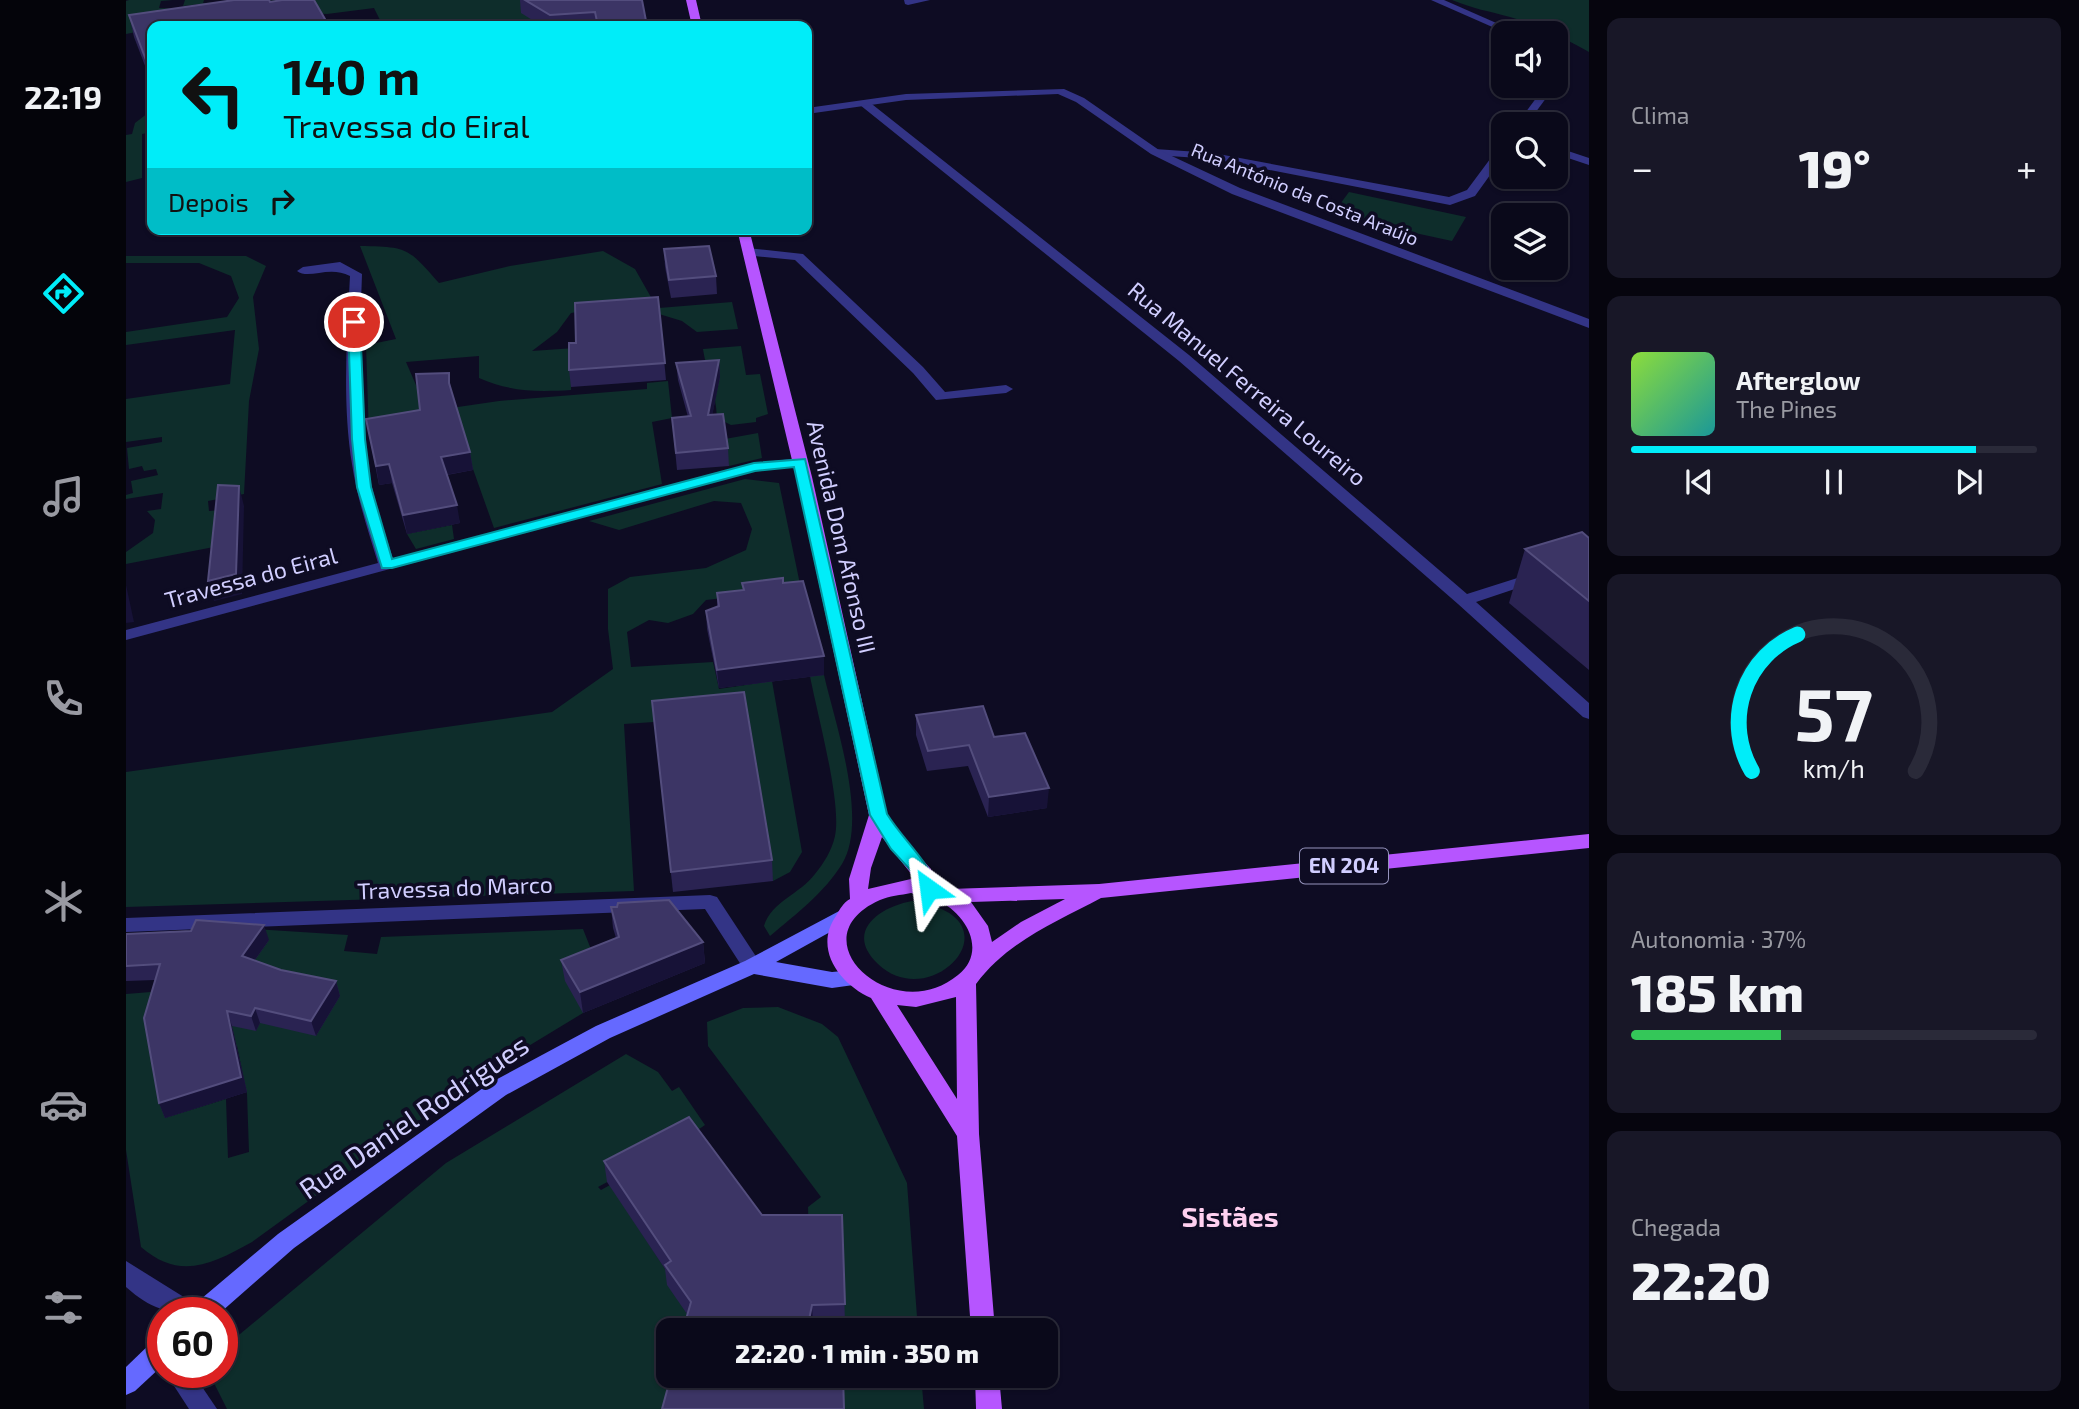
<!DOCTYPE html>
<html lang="pt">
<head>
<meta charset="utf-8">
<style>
  :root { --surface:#0a091a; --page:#181727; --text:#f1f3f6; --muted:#999aa2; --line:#2a2a39; --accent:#00edf9 }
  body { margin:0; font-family:"Exo 2",sans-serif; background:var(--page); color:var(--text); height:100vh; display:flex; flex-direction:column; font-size:26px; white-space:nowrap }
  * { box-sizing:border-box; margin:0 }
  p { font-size:23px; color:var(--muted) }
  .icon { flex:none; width:38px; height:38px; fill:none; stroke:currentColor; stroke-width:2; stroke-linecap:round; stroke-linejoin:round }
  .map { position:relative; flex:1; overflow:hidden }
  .side { display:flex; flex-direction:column; gap:18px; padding:18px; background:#06050e; width:490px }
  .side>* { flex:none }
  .guide { position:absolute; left:21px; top:21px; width:665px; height:214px; border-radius:14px; box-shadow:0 2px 5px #0004,0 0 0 2px var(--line); background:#00edf9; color:#111; overflow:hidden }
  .buttons { position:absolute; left:1365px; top:21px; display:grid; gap:14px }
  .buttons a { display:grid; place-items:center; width:77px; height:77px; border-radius:14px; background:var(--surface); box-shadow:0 2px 5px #0004,0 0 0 2px var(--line); font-size:35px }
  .speed { position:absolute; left:21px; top:1297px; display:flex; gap:14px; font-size:35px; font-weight:700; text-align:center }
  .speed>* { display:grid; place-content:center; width:91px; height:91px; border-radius:50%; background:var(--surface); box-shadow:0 2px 5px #0004,0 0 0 2px var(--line); line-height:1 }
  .speed .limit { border:10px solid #d22; background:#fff; color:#111 }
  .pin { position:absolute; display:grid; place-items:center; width:60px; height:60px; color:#fff; margin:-30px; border:4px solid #fff; border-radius:50%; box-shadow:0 2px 7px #0007 }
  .me { position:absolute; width:77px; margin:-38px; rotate:329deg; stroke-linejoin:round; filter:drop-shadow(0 0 5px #0008) }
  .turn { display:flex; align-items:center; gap:24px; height:147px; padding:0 21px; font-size:32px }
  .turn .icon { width:91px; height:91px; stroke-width:2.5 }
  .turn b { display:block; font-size:49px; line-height:60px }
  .then { display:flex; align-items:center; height:66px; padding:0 21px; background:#0003; gap:14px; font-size:26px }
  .big { font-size:52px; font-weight:800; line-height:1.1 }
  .side .widget { flex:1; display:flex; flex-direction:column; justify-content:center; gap:10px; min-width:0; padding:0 24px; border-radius:14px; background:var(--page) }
  .side .dial { align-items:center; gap:0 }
  .dial svg { height:182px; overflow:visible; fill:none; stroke:var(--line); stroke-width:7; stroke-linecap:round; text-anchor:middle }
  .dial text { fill:var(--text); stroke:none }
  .song { display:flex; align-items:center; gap:21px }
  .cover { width:84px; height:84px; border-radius:10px; background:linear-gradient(135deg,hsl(90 70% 55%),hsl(180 70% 35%)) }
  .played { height:7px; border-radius:4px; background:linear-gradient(90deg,var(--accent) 85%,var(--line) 85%) }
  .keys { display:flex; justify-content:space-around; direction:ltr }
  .heat { display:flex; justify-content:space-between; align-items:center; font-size:38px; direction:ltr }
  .charge { height:10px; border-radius:5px; background:linear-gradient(90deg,#34c759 37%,var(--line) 0) }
  .trip { position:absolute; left:530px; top:1318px; width:402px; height:70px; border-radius:14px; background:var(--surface); box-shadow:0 2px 5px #0004,0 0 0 2px var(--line); font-weight:800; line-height:70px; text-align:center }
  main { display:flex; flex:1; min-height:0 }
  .dock { display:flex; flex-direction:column; width:126px; justify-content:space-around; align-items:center; background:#04040a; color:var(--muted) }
  .dock .icon { width:49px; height:49px }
  .dock .active { color:var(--accent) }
  .dock b { font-size:32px; color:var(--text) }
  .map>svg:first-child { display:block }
  .green { fill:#0e2d2b }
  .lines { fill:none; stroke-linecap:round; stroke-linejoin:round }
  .minor { fill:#333486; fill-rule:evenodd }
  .tertiary { fill:#333486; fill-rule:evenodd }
  .secondary { fill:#6569ff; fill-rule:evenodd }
  .primary { fill:#b655ff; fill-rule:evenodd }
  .wall { fill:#2a2352 }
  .shaded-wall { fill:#171237 }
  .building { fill:#3c3565; stroke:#534d7d; stroke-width:2 }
  .route { fill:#00edf9; stroke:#009aa2; stroke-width:2 }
  .labels { text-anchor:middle; stroke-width:7; stroke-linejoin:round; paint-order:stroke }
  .far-street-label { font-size:19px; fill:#d1ceff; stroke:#0e0c23 }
  .shield { fill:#0e0c23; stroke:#9694bd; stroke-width:2 }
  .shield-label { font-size:21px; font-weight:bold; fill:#d1ceff }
  .street-label { font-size:23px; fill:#d1ceff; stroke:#0e0c23 }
  .near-street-label { font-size:28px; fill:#d1ceff; stroke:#0e0c23 }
  .near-neighbourhood-label { font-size:28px; font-weight:bold; fill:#ffd0f0; stroke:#0e0c23 }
</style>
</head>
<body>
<main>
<nav class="dock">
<b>22:19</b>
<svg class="icon active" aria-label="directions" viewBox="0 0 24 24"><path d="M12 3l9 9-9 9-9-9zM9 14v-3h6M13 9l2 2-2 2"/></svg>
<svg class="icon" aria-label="music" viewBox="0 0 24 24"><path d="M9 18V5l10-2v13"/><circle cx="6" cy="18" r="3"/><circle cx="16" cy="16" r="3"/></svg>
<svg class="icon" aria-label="phone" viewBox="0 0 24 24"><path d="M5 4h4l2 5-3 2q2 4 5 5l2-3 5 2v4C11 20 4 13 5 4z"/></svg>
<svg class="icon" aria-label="climate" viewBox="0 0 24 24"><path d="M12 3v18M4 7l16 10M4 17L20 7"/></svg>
<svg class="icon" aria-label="car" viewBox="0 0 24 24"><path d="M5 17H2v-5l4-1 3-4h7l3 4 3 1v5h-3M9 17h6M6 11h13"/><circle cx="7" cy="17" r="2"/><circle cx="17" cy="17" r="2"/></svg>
<svg class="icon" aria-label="filters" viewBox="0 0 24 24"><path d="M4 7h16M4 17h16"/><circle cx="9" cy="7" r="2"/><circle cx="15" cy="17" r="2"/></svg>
</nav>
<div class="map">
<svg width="1463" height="1409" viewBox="0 0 1463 1409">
  <rect width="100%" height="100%" fill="#0e0c23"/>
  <g class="green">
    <path d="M3,0H47L35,1L33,8L71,9L75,4L57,6L59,0H78L77,3L159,0H459L396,22L401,26H257L248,8L201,14L164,12L26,26V29L0,34V1Z"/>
    <path d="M1326,0H1463V52C1437,38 1413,25 1384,17C1362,11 1348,9 1326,0Z"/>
    <path d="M26,104V132L16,134V178L0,182V135L6,134L9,123L26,110Z"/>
    <path d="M1223,192L1340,217L1326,241L1206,215Z"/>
    <path d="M234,246C282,247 281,247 313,283L384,266L477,251L509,269L526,299L445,313L431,332L406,351L463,347L445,360V390C411,392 385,392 353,378V356L280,362L293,392L325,408L373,401L521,389V383L542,381L546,418L526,422L536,484L368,528L342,455L268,434L243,437L240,345L270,339Z"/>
    <path d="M0,256H120L140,266L127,297L133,349L123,401L118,494L82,501L83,511L97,510L93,546L0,564V552L27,533L29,520L21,511L35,509L37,493L0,499V495L7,493L5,481L32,475L30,469L18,471L16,466L3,469L1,448L36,442V437L0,442V399L104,384L109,330L0,345V332L101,317L113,298L105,276L73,263H0Z"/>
    <path d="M606,302L612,329L571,332L556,321L533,314V308Z"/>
    <path d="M615,346L620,375L634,374L642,414L630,418V422L605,425L591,418C590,391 581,375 577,349Z"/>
    <path d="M632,433L636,458L603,466L599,439Z"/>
    <path d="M619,479L653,483L675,589L580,600L567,614L542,623L523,620L501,632L505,667L587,662L593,689L646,681L676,852L664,872L647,881L630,781L528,722L498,724L508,891L0,907V772L426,712L487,669L482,629V589L504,577L580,568L620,550L626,529L615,503L588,501L493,530L463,521Z"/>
    <path d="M326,525L328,539L290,549L281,534Z"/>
    <path d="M698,675C709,723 743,820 716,864C698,893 670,914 644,936L638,926C645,902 674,894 689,874C698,863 706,850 709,836C716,803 691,713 684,676Z"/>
    <path d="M786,901C897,917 806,1016 752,964C718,932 753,907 786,901Z"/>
    <path d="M127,929L222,935L218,951L251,954L255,937L457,929L472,967L457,1013L363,1070L126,1242C86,1264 54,1281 15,1247L0,1150V994L62,989L39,1118L100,1099L102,1158L123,1152L121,1094L111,1046L91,1052L121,971L135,950Z"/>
    <path d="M652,1007L696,1024L712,1037L781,1183L792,1330H686L682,1207L695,1197L582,1046L581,1022L617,1008Z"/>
    <path d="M500,1054L532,1072L546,1091L553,1087L579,1125L550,1145L472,1187L475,1190L484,1185L547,1281L542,1285L567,1322L565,1330H542V1376H553L544,1409H101L86,1379L88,1372H96V1349L320,1163Z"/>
    <path d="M677,1376H795L798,1409H718Z"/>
  </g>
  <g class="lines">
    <g class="minor">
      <path d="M778,0H804L782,5L779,4Z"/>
      <path d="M1305,0H1318L1393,33H1380Z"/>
      <path d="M1430,51L1442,65L1434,80L1430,81Z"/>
      <path d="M1419,86H1429L1401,124H1391Z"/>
      <path d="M734,101H742L1063,355L1341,594L1404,574H1416L1418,577L1416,580L1350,602L1463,703V719L1457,717L1332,604L1053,361L734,105Z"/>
      <path d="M1377,146V157L1349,196L1324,205L1087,159L1029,155L1023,152L1029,149L1087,153L1323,197L1341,190L1373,147Z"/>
      <path d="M1430,147L1463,158V165L1430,154Z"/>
      <path d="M621,248L677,254L797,367L819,392L880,385L887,389L880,393L810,400L787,373L669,260L617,255V249Z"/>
      <path d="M214,262L236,274C234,337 230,402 241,464C247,497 257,527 267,559L628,463L674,458L681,462L674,466L629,471L0,640V630L252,563C242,530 231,498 226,464C216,402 221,338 224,276C203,265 183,280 171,271L177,267Z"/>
      <path d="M584,895L591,897L633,961L636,966L633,971L626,974L619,971L579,909L0,932V918Z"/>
      <path d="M39,1372H66L91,1409H63Z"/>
    </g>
    <g class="tertiary">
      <path d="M938,89L958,98L1033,150L1114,188L1463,319V328L1106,194L1025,154L950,102L932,94L780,100L681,114V108L780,94Z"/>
      <path d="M0,1261L69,1304L72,1312C39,1312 26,1310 0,1287Z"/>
    </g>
    <g class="secondary">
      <path d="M717,909L724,911L727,916L724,921L650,962L706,972L728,970L735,972L738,978L735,984L706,988L628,974L484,1038L380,1095L168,1248L95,1312H66L69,1304L152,1234L364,1083L470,1026L619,961Z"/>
      <path d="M37,1337V1365L9,1391L0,1395V1367L28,1340Z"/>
    </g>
    <g class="primary">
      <path d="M560,0H570L576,26H566Z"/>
      <path d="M611,229H623L686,477L761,814L778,840L805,869L812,886L823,889L973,884L1463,834V848L975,898C930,922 882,941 850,984L853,1134L869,1330H845L831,1136L745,998C714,984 687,949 710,916C714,909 717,903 724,899L723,879L743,815L670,477ZM756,837L790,880L785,879L742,889L745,868ZM785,893C793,895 803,897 811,900C840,913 862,951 832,975C767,1029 668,938 754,900C763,896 775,895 785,893ZM939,899L895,922L866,942L862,926L845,902ZM830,997L831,1099L771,1005L790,1007Z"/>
      <path d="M849,1376H873L876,1409H850Z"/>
    </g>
  </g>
  <g class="wall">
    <path d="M394,0H516L521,26H416L395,13Z"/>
    <path d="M3,15L26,26V84L8,37Z"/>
    <path d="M538,249L590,276L591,294L545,298L539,267Z"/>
    <path d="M532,297L540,380L445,387L443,370L450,343Z"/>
    <path d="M593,360L594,377L586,415L602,448L603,466L551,470L546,418L562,417L552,380L550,363Z"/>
    <path d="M326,393L344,452L347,470L321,475L334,523L281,534L266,483L253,485L240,419L294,410Z"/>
    <path d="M1463,538V670L1383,603L1399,549Z"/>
    <path d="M616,583H657L698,656V675L593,688L581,629L580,611L591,607V593L617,590Z"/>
    <path d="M526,701L646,860L647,881L547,892Z"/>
    <path d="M790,715L868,737L921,808L862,817L842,766L801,771L790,735Z"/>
    <path d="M485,907L577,942L579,963L457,1013L439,981L435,960L490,938L487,928Z"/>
    <path d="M0,934L143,940L129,960L155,970L210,981L214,996L190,1036L134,1023L130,1031L106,1026L121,1092L39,1118L33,1103L29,980L0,981Z"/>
    <path d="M478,1161L636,1215H716L719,1324H687L561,1314L541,1285L539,1269L481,1182Z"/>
  </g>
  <g class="shaded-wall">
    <path d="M23,68H26V81Z"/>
    <path d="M593,360L594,377L583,432L582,415Z"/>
    <path d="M344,452L347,470L319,475L315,457Z"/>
    <path d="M263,464L266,483L253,485L250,466Z"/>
    <path d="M113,486L118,506L116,594L88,601L82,581Z"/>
    <path d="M331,505L334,523L281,534L277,515Z"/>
    <path d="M0,585L8,622L0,623Z"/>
    <path d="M698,656V675L593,688L591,670Z"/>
    <path d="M923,788L921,808L862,817L863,797Z"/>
    <path d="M138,925L143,940L121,971L116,956Z"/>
    <path d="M577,942L579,963L457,1013L454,992Z"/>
    <path d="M210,981L214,996L190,1036L185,1021Z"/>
    <path d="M129,1008L134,1023L130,1031L125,1016Z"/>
    <path d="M101,1011L106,1026L121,1092L39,1118L33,1103Z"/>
    <path d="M686,1305L687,1324L686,1330H681Z"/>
  </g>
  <g class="building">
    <path d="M108,0H143L144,2L156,0H188L203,26H26V68H23L3,15Z"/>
    <path d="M399,0H516L521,26H472L469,12L424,15Z"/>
    <path d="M583,246L590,276L543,280L538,249Z"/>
    <path d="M532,297L539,363L443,370V343H450L449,303Z"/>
    <path d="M593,360L582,415L597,414L602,448L550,453L546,418L565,416L550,363Z"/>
    <path d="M323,373V383L344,452L315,457L331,505L277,515L263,464L250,466L240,419L294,410L290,374Z"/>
    <path d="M92,485L113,486L110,574L82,581Z"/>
    <path d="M1456,532L1463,538V601L1399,549Z"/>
    <path d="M657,578V583L677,581L698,656L591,670L580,611L593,606L591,593L618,590L616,583Z"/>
    <path d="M618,692L646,860L545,872L526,701Z"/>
    <path d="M857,706L868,737L899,733L923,788L863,797L843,745L802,751L790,715Z"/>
    <path d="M543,900L577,942L454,992L435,960L493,937L485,907H491L492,903Z"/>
    <path d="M70,920L138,925L116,956L155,970L210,981L185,1021L129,1008L125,1016L101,1011L115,1077L33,1103L18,1018L34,964L0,966V934L65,931Z"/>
    <path d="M563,1117L636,1215H716L719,1304L686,1305L681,1330H557L565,1302L539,1265L545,1261L478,1161Z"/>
    <path d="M545,1376H717L718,1409H536Z"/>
  </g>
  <path class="route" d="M228,318L234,322L239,439L245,487L266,559L628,463L679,459L761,814C777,840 802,860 812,889L810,893H797L790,876L765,849L744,815L668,467L629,471L266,568H256L231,487L226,439L222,322Z"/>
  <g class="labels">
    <g class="far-street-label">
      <text transform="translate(1179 194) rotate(22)" y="7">Rua António da Costa Araújo</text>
    </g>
    <rect class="shield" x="1174" y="848.5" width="88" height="35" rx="5"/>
    <g class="shield-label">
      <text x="1218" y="873">EN 204</text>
    </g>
    <g class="street-label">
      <text transform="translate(1121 384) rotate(40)" y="8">Rua Manuel Ferreira Loureiro</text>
      <text transform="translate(715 537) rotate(77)" y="8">Avenida Dom Afonso III</text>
      <text transform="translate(125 578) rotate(-15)" y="8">Travessa do Eiral</text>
      <text transform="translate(329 888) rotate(-2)" y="8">Travessa do Marco</text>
    </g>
    <g class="near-street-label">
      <text transform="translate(288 1117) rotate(-34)" y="10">Rua Daniel Rodrigues</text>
    </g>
    <g class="near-neighbourhood-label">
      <text x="1104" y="1227">Sistães</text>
    </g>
  </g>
</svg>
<div class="buttons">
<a><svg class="icon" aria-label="sound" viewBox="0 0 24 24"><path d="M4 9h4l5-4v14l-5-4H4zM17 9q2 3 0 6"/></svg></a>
<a><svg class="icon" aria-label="search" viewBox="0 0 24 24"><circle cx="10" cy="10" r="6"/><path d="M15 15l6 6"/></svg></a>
<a><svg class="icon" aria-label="layers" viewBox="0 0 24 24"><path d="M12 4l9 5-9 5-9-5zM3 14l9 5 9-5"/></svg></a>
</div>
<div class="speed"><div class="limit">60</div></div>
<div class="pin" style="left:228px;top:322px;background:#d93025"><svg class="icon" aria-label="arrive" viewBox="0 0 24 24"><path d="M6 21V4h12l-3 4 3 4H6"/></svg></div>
<svg class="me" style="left:803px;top:889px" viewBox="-20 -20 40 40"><path d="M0-17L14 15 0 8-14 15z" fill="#00edf9" stroke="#fff" stroke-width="4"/></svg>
<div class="trip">22:20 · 1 min · 350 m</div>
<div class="guide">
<div class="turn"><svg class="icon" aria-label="left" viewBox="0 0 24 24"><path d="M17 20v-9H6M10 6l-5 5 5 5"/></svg><div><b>140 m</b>Travessa do Eiral</div></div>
<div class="then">Depois<svg class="icon" aria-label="right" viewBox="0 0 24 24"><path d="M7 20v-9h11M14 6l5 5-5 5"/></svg></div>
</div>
</div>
<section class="side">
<div class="widget"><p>Clima</p>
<div class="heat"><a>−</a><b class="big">19°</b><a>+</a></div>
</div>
<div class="widget">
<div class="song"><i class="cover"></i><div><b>Afterglow</b><p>The Pines</p></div></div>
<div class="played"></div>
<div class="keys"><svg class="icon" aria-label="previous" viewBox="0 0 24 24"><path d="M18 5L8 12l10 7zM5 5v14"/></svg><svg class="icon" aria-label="pause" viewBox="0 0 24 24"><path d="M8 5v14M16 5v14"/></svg><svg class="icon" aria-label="next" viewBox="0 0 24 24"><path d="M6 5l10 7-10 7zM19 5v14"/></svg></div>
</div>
<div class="widget dial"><svg viewBox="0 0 100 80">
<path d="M14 69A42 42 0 1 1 86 69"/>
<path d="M14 69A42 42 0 0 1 34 9" stroke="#00edf9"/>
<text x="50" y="56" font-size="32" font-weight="700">57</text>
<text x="50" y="72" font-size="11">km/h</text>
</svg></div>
<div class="widget"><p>Autonomia · 37%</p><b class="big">185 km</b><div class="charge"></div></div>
<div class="widget"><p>Chegada</p><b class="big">22:20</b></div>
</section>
</main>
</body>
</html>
